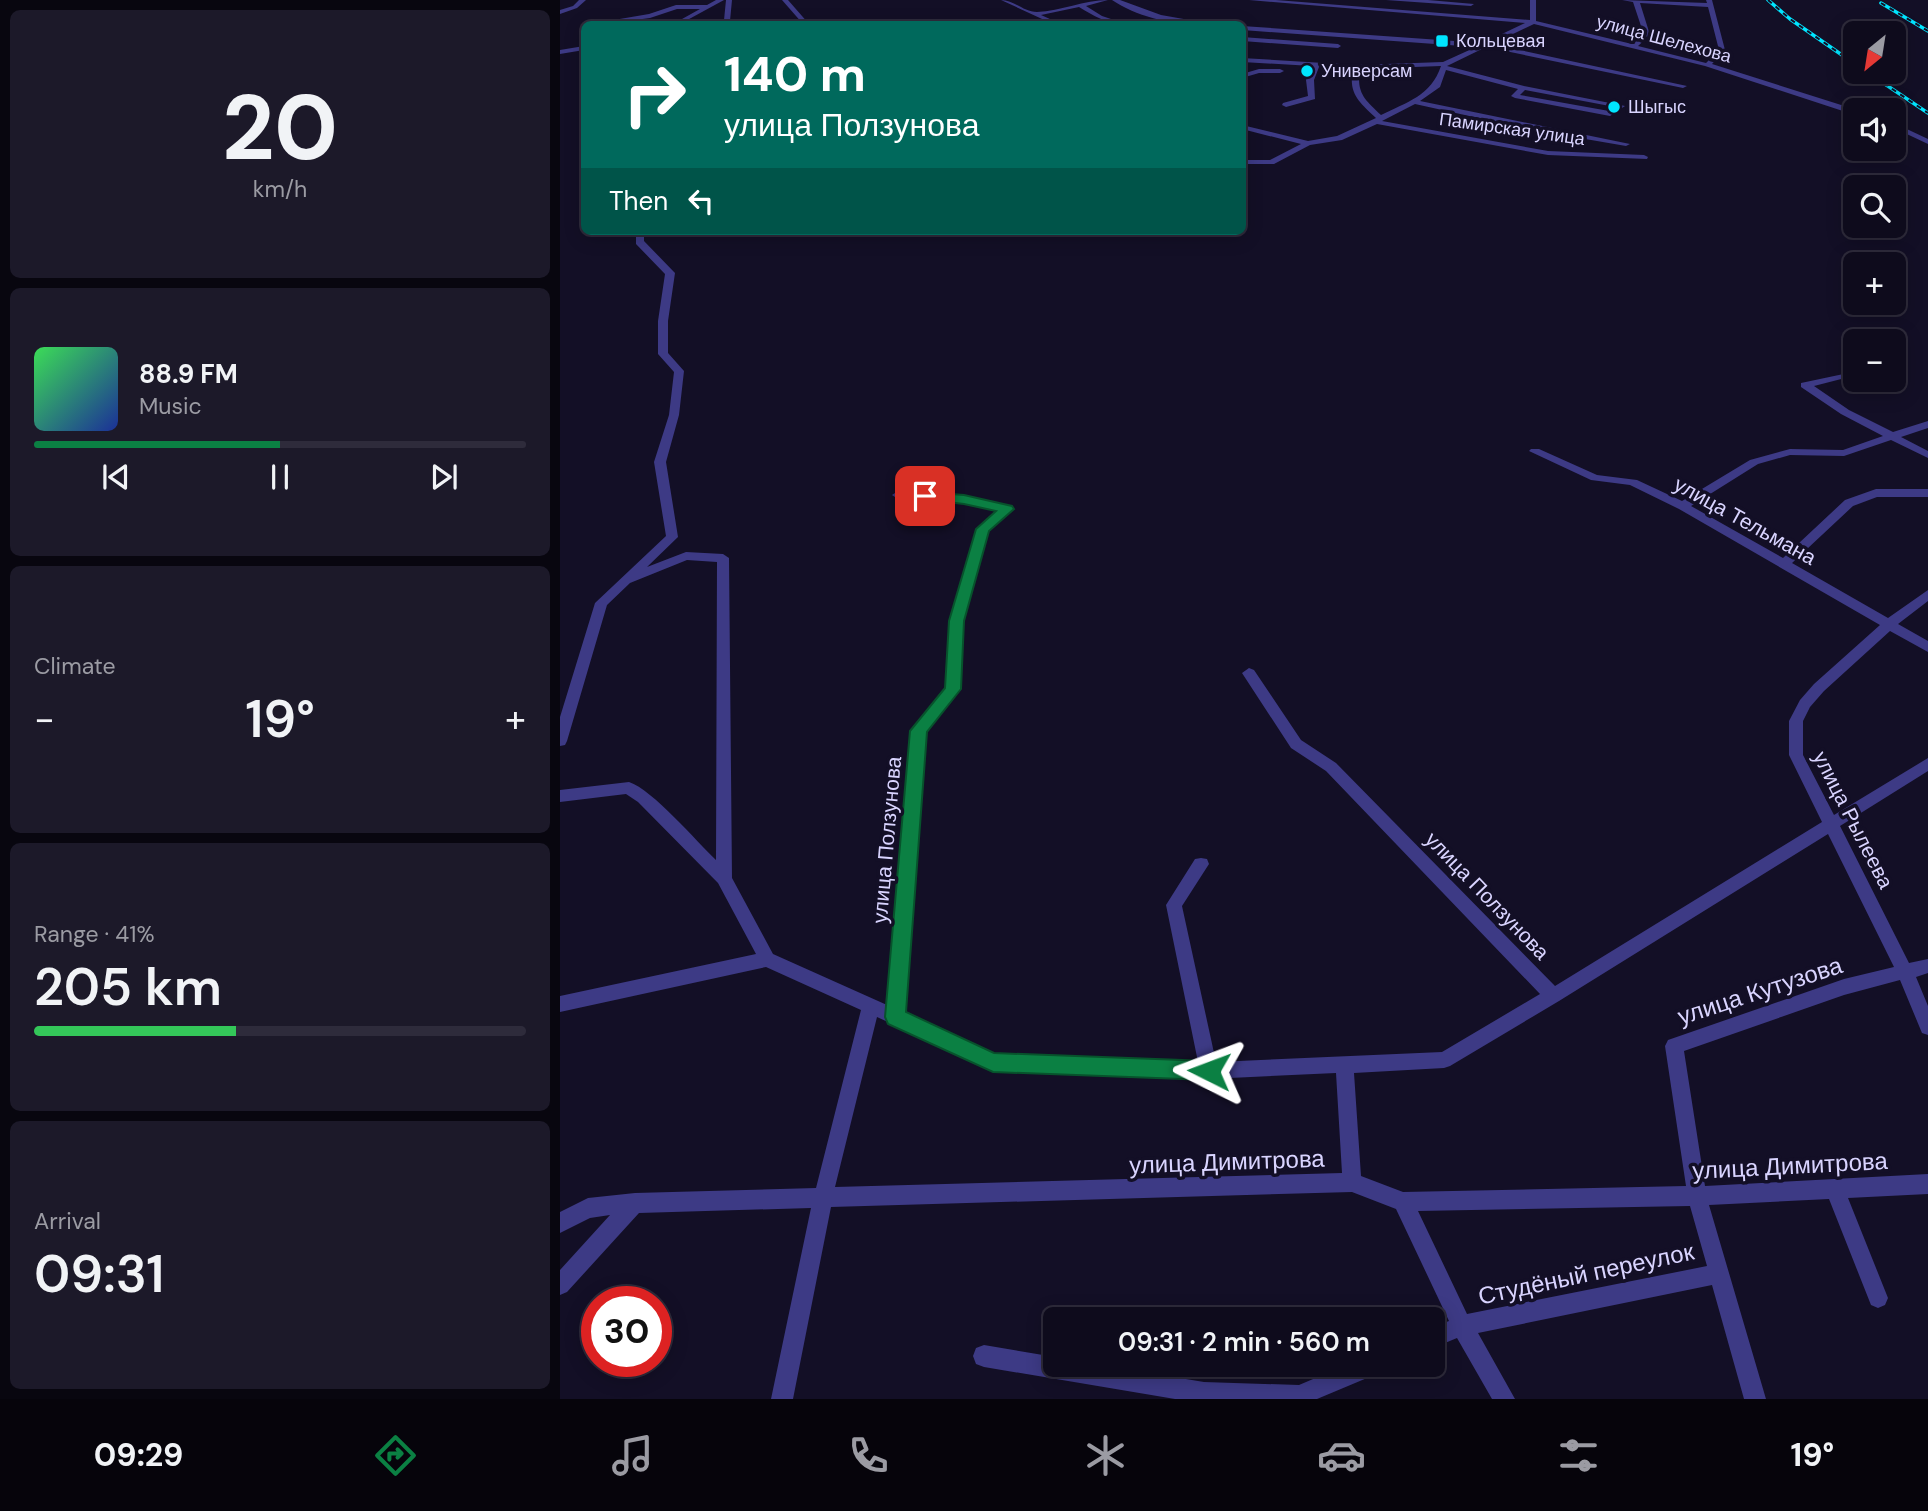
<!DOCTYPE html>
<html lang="en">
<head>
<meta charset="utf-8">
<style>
  :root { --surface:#0e0b1c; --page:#1c1929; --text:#f1f3f6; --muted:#9b9ba3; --line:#2e2b3b; --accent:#0b8043 }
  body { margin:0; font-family:"DM Sans",sans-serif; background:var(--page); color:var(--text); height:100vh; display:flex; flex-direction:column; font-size:26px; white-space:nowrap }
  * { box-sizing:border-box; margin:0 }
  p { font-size:23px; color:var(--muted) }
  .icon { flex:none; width:38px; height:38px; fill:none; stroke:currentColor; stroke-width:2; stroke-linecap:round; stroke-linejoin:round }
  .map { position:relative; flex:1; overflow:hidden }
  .panel { display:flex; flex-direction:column; gap:10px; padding:10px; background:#08060f; width:560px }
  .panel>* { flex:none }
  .banner { position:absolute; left:21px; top:21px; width:665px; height:214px; border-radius:10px; box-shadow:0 4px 18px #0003,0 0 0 2px var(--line); background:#00695c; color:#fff; overflow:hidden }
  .needle { width:46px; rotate:210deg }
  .fabs { position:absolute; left:1283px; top:21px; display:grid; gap:14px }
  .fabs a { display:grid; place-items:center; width:63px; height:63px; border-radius:10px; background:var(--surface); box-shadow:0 4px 18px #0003,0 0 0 2px var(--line); font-size:35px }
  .speed { position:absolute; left:21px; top:1286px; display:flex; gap:14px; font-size:35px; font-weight:700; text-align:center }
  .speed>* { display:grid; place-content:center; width:91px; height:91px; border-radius:50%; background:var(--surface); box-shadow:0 4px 18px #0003,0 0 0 2px var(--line); line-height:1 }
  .speed .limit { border:10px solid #d22; background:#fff; color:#111 }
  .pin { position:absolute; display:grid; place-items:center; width:60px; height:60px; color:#fff; margin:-30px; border-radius:14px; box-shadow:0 4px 10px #0006 }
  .me { position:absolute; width:77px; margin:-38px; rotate:273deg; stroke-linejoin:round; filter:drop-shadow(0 0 5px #0008) }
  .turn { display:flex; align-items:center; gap:24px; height:147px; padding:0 28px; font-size:32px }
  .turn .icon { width:91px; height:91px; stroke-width:2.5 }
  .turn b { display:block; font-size:49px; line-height:60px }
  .then { display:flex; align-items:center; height:66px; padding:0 28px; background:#0003; gap:14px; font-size:26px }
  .big { font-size:52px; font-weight:600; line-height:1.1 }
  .panel .widget { flex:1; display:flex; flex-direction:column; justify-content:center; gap:10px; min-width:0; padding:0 24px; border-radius:10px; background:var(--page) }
  .panel .dial { align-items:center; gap:0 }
  .dial b { font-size:91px; line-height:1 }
  .song { display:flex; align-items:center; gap:21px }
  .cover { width:84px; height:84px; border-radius:10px; background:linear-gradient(135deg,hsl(130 70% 55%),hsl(230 70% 35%)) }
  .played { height:7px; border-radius:4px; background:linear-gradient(90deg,var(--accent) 50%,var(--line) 50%) }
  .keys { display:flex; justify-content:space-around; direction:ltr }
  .heat { display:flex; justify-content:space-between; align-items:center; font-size:38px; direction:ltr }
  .charge { height:10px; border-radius:5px; background:linear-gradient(90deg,#34c759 41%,var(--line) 0) }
  .trip { position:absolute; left:483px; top:1307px; width:402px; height:70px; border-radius:10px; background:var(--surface); box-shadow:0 4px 18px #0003,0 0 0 2px var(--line); font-weight:600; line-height:70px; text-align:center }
  .menu { display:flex; height:112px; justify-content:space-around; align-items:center; background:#06040b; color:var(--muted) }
  .menu .icon { width:49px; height:49px }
  .menu .active { color:var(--accent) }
  .menu b { font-size:32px; color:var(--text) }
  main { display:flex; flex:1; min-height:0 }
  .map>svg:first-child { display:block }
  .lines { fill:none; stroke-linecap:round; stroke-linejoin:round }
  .street { fill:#3d3a85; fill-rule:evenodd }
  .rail-casing { stroke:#00e5ff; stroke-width:3.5 }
  .rail { stroke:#130f26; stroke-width:2; stroke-dasharray:5; stroke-linecap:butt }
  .route { fill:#0b8043; stroke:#07532c; stroke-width:2 }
  .poi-dot { fill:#00e5ff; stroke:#130f26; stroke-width:2.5 }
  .labels { text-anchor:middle; stroke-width:7; stroke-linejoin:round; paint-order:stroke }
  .far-street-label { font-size:18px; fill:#d9d4ff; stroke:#130f26 }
  .far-poi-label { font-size:18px; fill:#d9d4ff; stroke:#130f26; text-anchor:start }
  .street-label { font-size:21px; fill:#d9d4ff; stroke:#130f26 }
  .near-street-label { font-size:24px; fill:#d9d4ff; stroke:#130f26 }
</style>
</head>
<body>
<main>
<section class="panel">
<div class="widget dial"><b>20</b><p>km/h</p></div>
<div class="widget">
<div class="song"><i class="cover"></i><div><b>88.9 FM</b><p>Music</p></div></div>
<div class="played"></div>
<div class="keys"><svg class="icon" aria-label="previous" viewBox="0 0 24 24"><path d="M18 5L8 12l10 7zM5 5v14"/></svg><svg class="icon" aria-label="pause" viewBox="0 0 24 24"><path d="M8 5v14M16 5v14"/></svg><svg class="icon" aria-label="next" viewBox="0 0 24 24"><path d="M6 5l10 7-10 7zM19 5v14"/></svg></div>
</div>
<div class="widget"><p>Climate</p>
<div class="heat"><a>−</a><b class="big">19°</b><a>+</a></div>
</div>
<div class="widget"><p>Range · 41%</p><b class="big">205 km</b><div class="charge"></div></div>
<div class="widget"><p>Arrival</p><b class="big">09:31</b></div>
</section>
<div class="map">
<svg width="1368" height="1399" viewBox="0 0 1368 1399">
  <rect width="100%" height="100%" fill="#130f26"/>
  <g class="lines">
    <g class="street">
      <path d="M19,0H26L17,8L0,14V10L13,6Z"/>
      <path d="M156,0H164L120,24H113L140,9H117L90,18L45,24L42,22L89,14L116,5H147Z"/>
      <path d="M166,0H172L170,21L164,24H157L164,20Z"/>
      <path d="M222,0H228L249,24H243Z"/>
      <path d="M441,0C454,0 464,12 477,12C501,11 524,0 548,0L526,6L542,16L566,24C549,25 534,16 519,7L481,15L501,24H493Z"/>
      <path d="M552,0H560L601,15L652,24C621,27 578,18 552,0Z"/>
      <path d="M689,0H716L970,20V0H976V21L1072,44L1084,35L1073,2L1062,0L1147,3L1146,0H1152L1165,50L1152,64L1297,110H1295V114H1292L1145,66L974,24L932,44L1127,86L1123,88L926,47L887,66L964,86L1065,106L1050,116L955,98L951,96L958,89L886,70L880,87L860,101L1070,144L1066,146L973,130L855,104L822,121L988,151L1084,155L1088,157L1087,159L988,155L817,124L782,140L750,145L714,164H682V160H710L741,144L682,129V125L748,141L777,136L816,118C799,102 788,94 793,69L759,67L754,80L755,99L726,107L722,105L723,103L748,96L746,80L752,66L682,62V58L797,65L883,62L916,47L682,30V26L923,43L965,23ZM1080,3L1148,7L1159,50L1146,63L1078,46L1090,35ZM881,66C871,96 847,102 821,115C805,100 796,93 800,69ZM965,90L1055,107L1049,111L960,95Z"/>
      <path d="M826,0H868L914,4L911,6Z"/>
      <path d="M682,37L778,44L781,46L778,48L682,41Z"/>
      <path d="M24,46V50L0,54V50Z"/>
      <path d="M699,69H720L724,71L720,73H699L682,78V74Z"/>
      <path d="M1334,123L1368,139V144L1334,128Z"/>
      <path d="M76,231H84V241L115,273L108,321V353L124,371L119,415L106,462L118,537L87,567L126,552L163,554L169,558L172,878L213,954L327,1005L352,731L386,688L390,621L417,529L438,510L404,503L338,499L332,495L338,491L404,495L451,506L453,509L429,531L404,621L400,689L366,732L344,1013L434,1054L638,1062L606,905L635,859L641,858L647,859L649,864L622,906L656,1062L882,1052L980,994L766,771L731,748L682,673L689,668L694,670L741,740L776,763L995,986L1262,822L1229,755V721L1240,700L1254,684L1320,625L1119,509L1070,485L1031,480L969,451L971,449H979L1037,475L1077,480L1122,501L1190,460L1230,449L1283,450L1323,436L1281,414L1241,387V383L1293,372V376L1254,386L1289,410L1333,432L1368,421V428L1341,437L1368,451V458L1331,440L1284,456L1230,455L1198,464L1131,506L1223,558L1285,500L1316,489H1368V497H1317L1293,506L1232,563L1328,618L1368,590V601L1338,624L1368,641V652L1330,631L1264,691L1250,707L1243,721V755L1274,815L1368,758V771L1280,826L1349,963L1368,959V973L1356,977L1368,1006V1035L1362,1033L1340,980L1284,995L1124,1051L1145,1186L1368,1174V1194L1288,1198L1328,1298L1325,1305L1318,1308L1311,1305L1269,1199L1149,1205L1206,1399H1184L1152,1285L918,1333L955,1399H932L897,1338L873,1348V1327L889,1321L836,1209L792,1192L271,1207L233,1399H211L251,1208L79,1213L7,1292L0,1295V1270L50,1215L30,1218L0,1233V1212L28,1198L75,1193L256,1188L301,1010L206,967L0,1012V996L196,954L158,883L78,802L66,794L0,802V790L69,782C93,790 136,841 156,860L157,562L127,560L70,583L47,605L7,741L5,745L0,746V717L35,603L106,536L94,462L109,415L114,372L98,354V321L105,274L76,244ZM1268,834L1334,967L1284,979L1108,1040L1105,1046L1126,1186L843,1192L801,1176L794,1073L884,1068L890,1066L999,1001ZM317,1017L433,1070L649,1079L776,1073L782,1173L275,1187ZM1130,1206L1147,1266L907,1314L858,1211Z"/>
      <path d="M424,1345L495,1357V1365H541L644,1382L739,1385L786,1365H822L819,1373L757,1399H615L424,1367L416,1364L413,1356L416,1348Z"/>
    </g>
    <defs>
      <g id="rail">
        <path d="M1208,0L1230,19L1295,64"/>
        <path d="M1321,3L1368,31"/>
        <path d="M1307,72L1368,113"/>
      </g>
    </defs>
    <use href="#rail" class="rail-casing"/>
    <use href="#rail" class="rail"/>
  </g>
  <path class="route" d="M365,492L404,495L452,506L454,509L429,531L404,621L401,689L367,732L346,1012L434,1053L649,1061L656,1064L659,1071L656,1077L649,1080L433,1072L328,1024L325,1017L350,731L385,688L389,621L416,529L436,511L404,504L360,499L358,496Z"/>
  <g class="poi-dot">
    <rect x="875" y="34" width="14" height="14" rx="3.5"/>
    <circle cx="747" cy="71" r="7"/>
    <circle cx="1054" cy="107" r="7"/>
  </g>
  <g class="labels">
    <g class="far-street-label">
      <text transform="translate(1104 39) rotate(15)" y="6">улица Шелехова</text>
      <text transform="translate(952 129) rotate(8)" y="6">Памирская улица</text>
    </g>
    <g class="far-poi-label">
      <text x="896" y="47">Кольцевая</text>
      <text x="761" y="77">Универсам</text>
      <text x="1068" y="113">Шыгыс</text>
    </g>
    <g class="street-label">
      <text transform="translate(1185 521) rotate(29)" y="7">улица Тельмана</text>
      <text transform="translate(1293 820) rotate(63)" y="7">улица Рылеева</text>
      <text transform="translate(327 840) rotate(-85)" y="7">улица Ползунова</text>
      <text transform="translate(927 896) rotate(46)" y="7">улица Ползунова</text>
    </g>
    <g class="near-street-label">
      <text transform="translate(1200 991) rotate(-18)" y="8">улица Кутузова</text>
      <text transform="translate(667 1162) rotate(-2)" y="8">улица Димитрова</text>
      <text transform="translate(1230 1166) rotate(-3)" y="8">улица Димитрова</text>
      <text transform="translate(1026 1274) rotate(-12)" y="8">Студёный переулок</text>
    </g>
  </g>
</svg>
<div class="fabs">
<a><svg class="needle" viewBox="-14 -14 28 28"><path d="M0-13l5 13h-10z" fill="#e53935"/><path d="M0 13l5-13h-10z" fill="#9b9ba3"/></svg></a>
<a><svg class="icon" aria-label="sound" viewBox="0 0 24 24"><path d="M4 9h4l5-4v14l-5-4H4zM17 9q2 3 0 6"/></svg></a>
<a><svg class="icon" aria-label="search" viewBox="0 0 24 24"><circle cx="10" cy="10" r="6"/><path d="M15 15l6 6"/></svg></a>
<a>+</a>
<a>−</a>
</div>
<div class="speed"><div class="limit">30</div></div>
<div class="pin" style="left:365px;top:496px;background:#d93025"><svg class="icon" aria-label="arrive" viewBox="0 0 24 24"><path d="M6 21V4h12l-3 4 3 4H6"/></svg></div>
<svg class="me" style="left:649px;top:1071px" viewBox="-20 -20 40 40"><path d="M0-17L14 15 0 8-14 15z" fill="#0b8043" stroke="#fff" stroke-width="4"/></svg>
<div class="trip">09:31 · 2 min · 560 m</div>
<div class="banner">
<div class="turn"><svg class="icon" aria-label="right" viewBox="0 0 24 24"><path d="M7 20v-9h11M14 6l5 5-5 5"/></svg><div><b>140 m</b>улица Ползунова</div></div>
<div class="then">Then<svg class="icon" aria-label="left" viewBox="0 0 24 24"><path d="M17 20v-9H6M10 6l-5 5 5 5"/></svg></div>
</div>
</div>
</main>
<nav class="menu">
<b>09:29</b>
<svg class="icon active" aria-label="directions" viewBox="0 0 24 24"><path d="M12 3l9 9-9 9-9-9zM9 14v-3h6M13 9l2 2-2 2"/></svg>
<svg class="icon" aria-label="music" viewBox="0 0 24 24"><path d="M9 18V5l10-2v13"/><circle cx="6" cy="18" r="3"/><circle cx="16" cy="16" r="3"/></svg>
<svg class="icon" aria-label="phone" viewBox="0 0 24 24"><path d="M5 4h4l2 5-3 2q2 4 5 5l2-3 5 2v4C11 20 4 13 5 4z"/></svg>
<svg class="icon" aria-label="climate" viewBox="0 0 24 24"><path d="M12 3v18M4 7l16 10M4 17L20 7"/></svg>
<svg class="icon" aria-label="car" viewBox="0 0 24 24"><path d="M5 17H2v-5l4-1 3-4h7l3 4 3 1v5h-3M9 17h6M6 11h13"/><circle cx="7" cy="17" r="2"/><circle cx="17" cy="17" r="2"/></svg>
<svg class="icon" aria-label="filters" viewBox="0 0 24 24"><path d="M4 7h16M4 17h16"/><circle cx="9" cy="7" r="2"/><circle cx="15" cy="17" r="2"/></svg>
<b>19°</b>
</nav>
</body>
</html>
